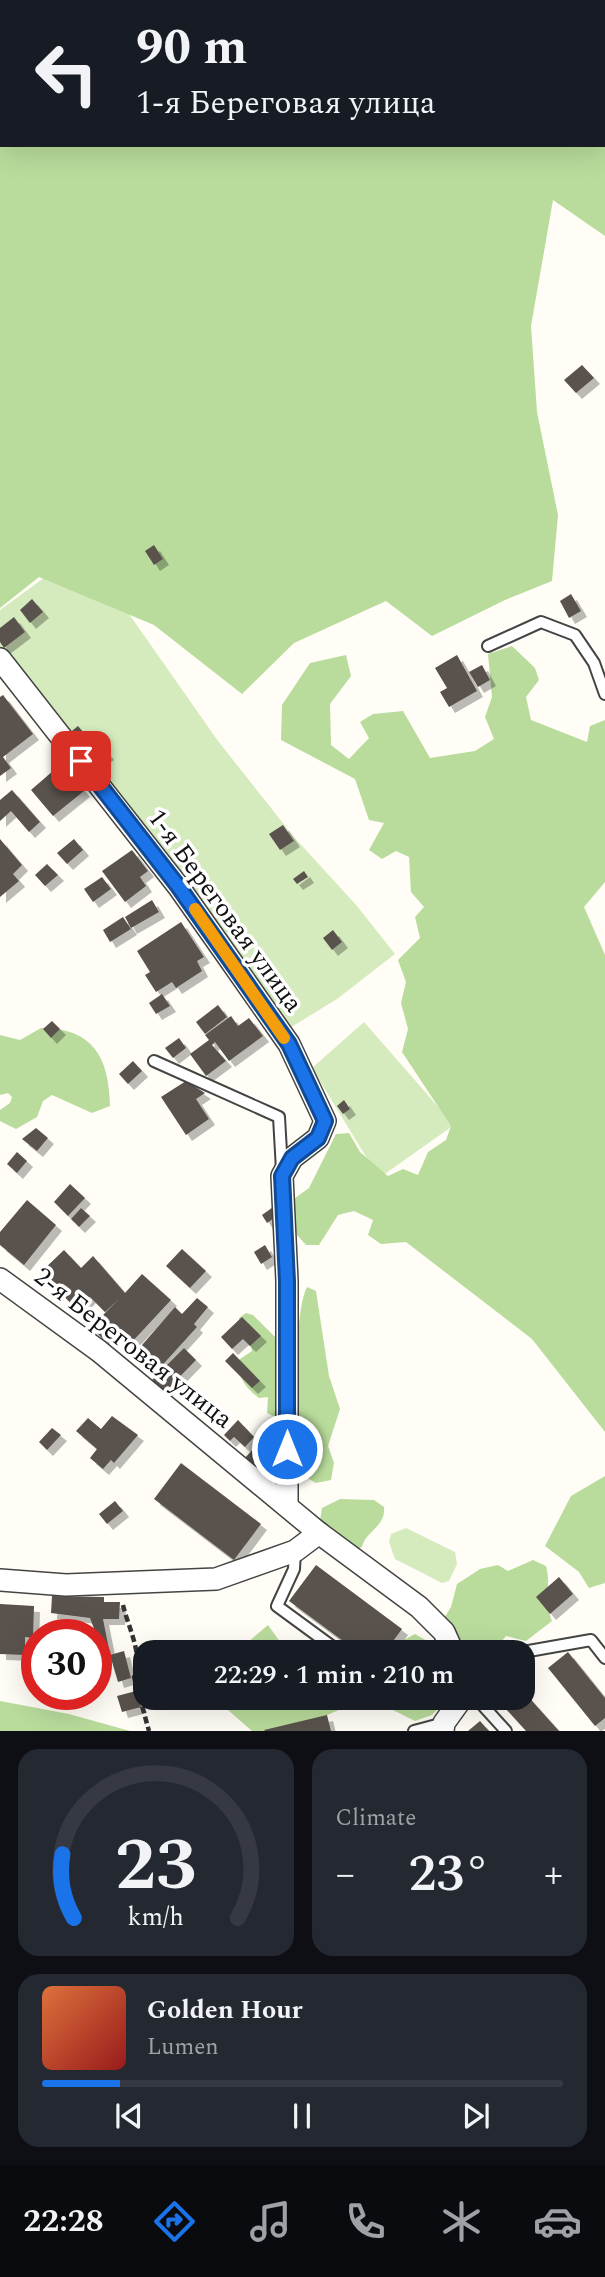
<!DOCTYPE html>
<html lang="en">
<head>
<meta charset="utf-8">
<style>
  :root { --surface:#171b24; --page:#242831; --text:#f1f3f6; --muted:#9ea1a6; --line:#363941; --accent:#1a73e8 }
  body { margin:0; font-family:Spectral,serif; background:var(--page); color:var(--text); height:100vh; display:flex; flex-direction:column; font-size:26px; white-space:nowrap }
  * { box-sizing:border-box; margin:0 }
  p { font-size:23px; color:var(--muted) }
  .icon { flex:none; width:38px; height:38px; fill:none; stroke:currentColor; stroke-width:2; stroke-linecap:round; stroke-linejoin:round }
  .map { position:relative; height:1731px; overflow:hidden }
  .panel { display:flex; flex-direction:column; gap:18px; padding:18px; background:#0d0f14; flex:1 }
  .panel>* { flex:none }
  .hud { position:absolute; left:0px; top:0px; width:606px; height:147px; box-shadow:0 7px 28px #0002; background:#171b24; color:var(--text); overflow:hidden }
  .speed { position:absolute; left:21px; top:1619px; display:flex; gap:14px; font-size:35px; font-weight:700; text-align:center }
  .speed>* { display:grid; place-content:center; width:91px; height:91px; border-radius:50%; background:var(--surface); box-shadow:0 7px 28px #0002; line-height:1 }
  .speed .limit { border:10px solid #d22; background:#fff; color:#111 }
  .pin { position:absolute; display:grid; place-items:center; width:60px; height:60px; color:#fff; margin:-30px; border-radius:14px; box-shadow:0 4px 10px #0006 }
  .me { position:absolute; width:77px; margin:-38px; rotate:0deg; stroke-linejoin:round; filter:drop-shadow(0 0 5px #0008) }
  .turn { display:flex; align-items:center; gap:24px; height:147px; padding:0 21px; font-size:32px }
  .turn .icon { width:91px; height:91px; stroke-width:2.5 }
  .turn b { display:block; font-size:49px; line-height:60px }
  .big { font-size:52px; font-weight:600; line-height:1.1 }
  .panel .widget { flex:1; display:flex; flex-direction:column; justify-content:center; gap:10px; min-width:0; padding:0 24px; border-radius:21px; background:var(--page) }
  .panel .dial { align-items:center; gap:0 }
  .dial svg { height:182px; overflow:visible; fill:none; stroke:var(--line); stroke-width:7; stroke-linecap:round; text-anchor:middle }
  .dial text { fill:var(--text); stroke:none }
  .song { display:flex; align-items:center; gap:21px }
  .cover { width:84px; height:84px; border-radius:10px; background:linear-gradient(135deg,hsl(20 70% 55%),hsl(0 70% 35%)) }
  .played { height:7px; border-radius:4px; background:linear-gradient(90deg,var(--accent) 15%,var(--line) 15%) }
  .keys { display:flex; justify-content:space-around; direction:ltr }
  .heat { display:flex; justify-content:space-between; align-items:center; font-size:38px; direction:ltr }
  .panel .tiles { flex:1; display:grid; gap:18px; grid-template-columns:1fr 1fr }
  .widget:last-child { grid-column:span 2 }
  .trip { position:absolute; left:133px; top:1640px; width:402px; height:70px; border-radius:21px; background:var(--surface); box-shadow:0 7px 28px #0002; font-weight:600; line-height:70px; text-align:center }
  .dock { display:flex; height:112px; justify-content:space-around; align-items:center; background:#090b0e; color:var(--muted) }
  .dock .icon { width:49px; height:49px }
  .dock .current { color:var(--accent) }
  .dock b { font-size:32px; color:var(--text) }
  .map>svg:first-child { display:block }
  .green { fill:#d5ebbd }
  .forest { fill:#b9dc9c }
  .building { fill:#5a524d; filter:url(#shadow) }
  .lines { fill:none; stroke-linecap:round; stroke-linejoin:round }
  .lane-casing { stroke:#444; stroke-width:14 }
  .street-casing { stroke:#444; stroke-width:24 }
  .path { stroke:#333; stroke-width:4.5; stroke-dasharray:7 3.5; stroke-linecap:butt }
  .lane { stroke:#fff; stroke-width:10 }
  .street { stroke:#fff; stroke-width:21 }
  .route-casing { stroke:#114b97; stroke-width:18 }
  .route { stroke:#1a73e8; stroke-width:12 }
  .slow { stroke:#f59e0b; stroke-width:12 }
  .labels { text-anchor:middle; stroke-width:7; stroke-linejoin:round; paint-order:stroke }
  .street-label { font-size:26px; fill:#111; stroke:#fff }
</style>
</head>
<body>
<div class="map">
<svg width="605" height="1731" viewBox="0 0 605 1731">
  <defs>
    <filter id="shadow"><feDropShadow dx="6" dy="6" stdDeviation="0" flood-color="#0004"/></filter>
  </defs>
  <rect width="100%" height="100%" fill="#fffdf5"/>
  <g class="green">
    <path d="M63,564L108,584L218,741L294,837L357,906L395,954L337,999L288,1029L0,649V610Z"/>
    <path d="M364,1022L454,1125L379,1178L312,1068Z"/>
    <path d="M406,1528L455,1552L457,1564L449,1581L442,1583L395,1559L389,1542L391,1534Z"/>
  </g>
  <g class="forest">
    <path d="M246,0H605V236L553,200L531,326L537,412L558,515L552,581L505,600L432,636L386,601L294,643L242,694L154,625L39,577L0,608V32L2,145H604V2H238Z"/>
    <path d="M512,646L535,668L539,680L526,697L531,720L587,742L590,726L605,720V882L584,907L605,955V1432L532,1339L406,1242L381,1244L368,1235L373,1220L354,1211L338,1215L319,1245H306L297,1235L291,1201L309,1188L336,1134L349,1133L360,1152L388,1176L403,1169L418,1175L428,1152L446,1140L451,1126L402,1052L408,1029L401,1003L406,982L398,960L420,938L415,917L424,907L411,892L409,857L396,851L382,859L369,850L384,823L369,820L355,779L281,740L282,705L310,663L346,655L351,676L330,704L331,745L349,759L369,738L360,722L373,714L403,711L430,758L475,751L494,739L485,717L492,697L488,654Z"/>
    <path d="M41,1028C93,1028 109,1057 110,1106L92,1113L52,1095L43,1101L37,1117L16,1129L0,1121V1110L10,1103L12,1097L8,1093L0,1095V1035L20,1040Z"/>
    <path d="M307,1287L316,1291L329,1376L340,1409L328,1446L334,1463L331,1480L316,1483L304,1476C295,1442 292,1317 307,1287Z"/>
    <path d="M246,1313L253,1315L277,1339L280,1413L275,1417L267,1413L268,1397L259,1398C246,1388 236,1377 240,1359L252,1351C250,1338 239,1330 239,1318Z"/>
    <path d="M605,1476V1583L589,1588L579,1572L545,1546L571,1496Z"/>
    <path d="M340,1499L374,1500L384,1507C386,1527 366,1530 362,1547L351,1551L320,1521L322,1508Z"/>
    <path d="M533,1560L546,1566C552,1589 542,1595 552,1621L526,1641L506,1636L493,1652H458L443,1620L451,1607L457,1584L480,1569L498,1565L508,1571Z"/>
    <path d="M268,1625L283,1646L301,1652H247L246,1644Z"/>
    <path d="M415,1634L427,1641L436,1652H390L400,1642Z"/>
    <path d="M239,1698H350L343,1708L292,1731H252L228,1710Z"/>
    <path d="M377,1698H448L432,1715L415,1721L389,1708Z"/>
    <path d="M0,1701L69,1714L130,1731H0Z"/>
  </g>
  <g class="building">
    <path d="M582,365L594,378L576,393L564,380Z"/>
    <path d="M154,545L163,559L154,565L145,551Z"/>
    <path d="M571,594L581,611L569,618L560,601Z"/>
    <path d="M32,599L43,612L30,623L20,610Z"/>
    <path d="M14,617L25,632L4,648L0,642V628Z"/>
    <path d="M457,655L477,691L449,707L440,692L447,688L435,668Z"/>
    <path d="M482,665L490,680L478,687L469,672Z"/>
    <path d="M3,695L33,734L3,757L11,768L0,776V697Z"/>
    <path d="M78,726L90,740L94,736L108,754L98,762L91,754L87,757L67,735Z"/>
    <path d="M61,764L84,791L53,816L31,790Z"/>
    <path d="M12,790L40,822L29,832L11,811L0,821V800Z"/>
    <path d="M283,825L294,841L280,850L269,834Z"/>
    <path d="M0,839L22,865L13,874L19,881L0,897Z"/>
    <path d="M74,839L83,850L67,864L57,853Z"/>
    <path d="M132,850L148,871L140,877L146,886L125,902L102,871Z"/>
    <path d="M47,864L58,875L45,886L35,875Z"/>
    <path d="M304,871L308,877L297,884L293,879Z"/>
    <path d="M102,877L111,889L93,902L84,889Z"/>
    <path d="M152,900L159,912L131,928L125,917Z"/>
    <path d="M123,917L131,929L110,942L103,930Z"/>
    <path d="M181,922L204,957L197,961L202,971L176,988L172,982L156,992L145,975L150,972L137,951Z"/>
    <path d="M333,930L342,942L332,950L323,938Z"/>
    <path d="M162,994L170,1006L156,1014L149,1003Z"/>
    <path d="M218,1005L227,1017L205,1034L196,1022Z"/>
    <path d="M231,1016L238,1026L249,1018L263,1036L229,1061L215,1042L212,1045L226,1061L206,1076L190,1054L209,1040L205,1035Z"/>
    <path d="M52,1021L60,1029L51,1038L43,1029Z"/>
    <path d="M179,1038L186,1048L173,1058L165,1048Z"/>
    <path d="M133,1061L142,1071L128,1084L119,1074Z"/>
    <path d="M186,1081L205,1093L196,1099L209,1119L186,1135L161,1097Z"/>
    <path d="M344,1100L350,1109L343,1114L337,1106Z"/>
    <path d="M36,1128L48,1138L37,1151L22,1139Z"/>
    <path d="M17,1152L27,1161L17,1173L7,1164Z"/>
    <path d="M70,1184L85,1198L68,1216L54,1202Z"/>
    <path d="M27,1200L56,1225L24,1265L0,1245V1232Z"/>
    <path d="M276,1205L277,1216L267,1223L262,1215Z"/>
    <path d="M81,1208L90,1216L79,1227L71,1219Z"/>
    <path d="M265,1245L272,1257L261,1264L254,1252Z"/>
    <path d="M182,1249L206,1271L190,1288L166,1266Z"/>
    <path d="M64,1250L81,1268L93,1256L125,1293L142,1274L171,1300L131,1343L114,1327L103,1339L91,1327L119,1299L105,1312L90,1297L77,1310L41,1272Z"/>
    <path d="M197,1298L208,1307L194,1324L197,1327L157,1371L136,1352L175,1307L182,1314Z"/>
    <path d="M242,1317L261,1336L250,1346L243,1339L232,1349L221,1337Z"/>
    <path d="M184,1348L196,1360L165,1392L152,1380Z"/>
    <path d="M233,1353L260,1381L252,1388L225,1361Z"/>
    <path d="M112,1416L138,1435L114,1463L111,1460L103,1469L90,1458L97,1449L76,1431L88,1418L101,1429Z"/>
    <path d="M238,1420L254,1437L245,1447L234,1437L230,1441L224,1435Z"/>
    <path d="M52,1428L61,1435L47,1450L39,1442Z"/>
    <path d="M257,1445L265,1452L252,1466L244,1459Z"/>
    <path d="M181,1463L261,1524L234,1560L154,1499Z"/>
    <path d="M115,1501L123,1511L107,1524L99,1514Z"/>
    <path d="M316,1565L402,1629L385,1652H358L289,1601Z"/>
    <path d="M559,1577L573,1594L550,1614L536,1597Z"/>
    <path d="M52,1596L104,1597V1602H120L119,1619H103L110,1654L98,1658L96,1634L90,1618L51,1613Z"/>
    <path d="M0,1604L34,1606L33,1638L25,1637V1655L0,1654Z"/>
    <path d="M124,1651L131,1678L118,1682L110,1655Z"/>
    <path d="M568,1652L605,1698V1718L595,1726L548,1668Z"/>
    <path d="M136,1691L141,1707L122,1712L117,1696Z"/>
    <path d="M523,1691L559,1731H526L496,1698H523Z"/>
    <path d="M327,1715L331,1731H265L264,1730Z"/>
    <path d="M480,1721L489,1731H468Z"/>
  </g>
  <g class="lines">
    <defs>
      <g id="lane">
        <path d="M488,646L541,622L575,635L594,663L605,694"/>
        <path d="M154,1061L279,1117L282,1170"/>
        <path d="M295,1551L294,1569L277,1606L337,1650"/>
        <path d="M523,1652L591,1640L605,1658"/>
        <path d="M476,1698L506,1731"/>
        <path d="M414,1731L444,1723"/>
      </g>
      <g id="street">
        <path d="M0,659L178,886L226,954L289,1044L325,1121L318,1138L292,1158L282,1176L287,1281V1505"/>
        <path d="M0,1279L99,1351L319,1533L419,1607L444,1632L453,1652"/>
        <path d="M0,1580L66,1585L216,1579L295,1551L319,1533"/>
        <path d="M443,1731L444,1723L462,1698"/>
      </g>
    </defs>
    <use href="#lane" class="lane-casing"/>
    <use href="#street" class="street-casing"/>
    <path class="path" d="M123,1605C128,1627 144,1656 134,1677L149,1731"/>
    <use href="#lane" class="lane"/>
    <use href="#street" class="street"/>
  </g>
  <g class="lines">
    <defs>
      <path id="route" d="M81,761L178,886L289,1044L325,1121L318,1138L292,1158L282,1176L287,1281V1449"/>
    </defs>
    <use href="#route" class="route-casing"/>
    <use href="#route" class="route"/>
    <path class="slow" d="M195,909L284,1038"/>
  </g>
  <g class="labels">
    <g class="street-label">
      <text transform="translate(226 910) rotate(54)" y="9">1-я Береговая улица</text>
      <text transform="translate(134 1347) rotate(38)" y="9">2-я Береговая улица</text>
    </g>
  </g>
</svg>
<div class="speed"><div class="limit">30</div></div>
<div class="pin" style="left:81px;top:761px;background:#d93025"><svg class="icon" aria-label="arrive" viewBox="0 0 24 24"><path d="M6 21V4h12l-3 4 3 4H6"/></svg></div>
<svg class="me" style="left:287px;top:1449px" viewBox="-20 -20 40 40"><circle r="17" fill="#1a73e8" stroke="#fff" stroke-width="3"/><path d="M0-11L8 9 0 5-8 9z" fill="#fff"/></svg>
<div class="trip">22:29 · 1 min · 210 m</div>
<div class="hud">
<div class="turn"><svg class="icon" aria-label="left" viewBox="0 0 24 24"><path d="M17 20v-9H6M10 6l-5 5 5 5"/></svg><div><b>90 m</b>1-я Береговая улица</div></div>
</div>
</div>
<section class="panel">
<div class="tiles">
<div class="widget dial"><svg viewBox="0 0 100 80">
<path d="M14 69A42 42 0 1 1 86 69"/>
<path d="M14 69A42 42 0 0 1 9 41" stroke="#1a73e8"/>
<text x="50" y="56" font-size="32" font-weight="700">23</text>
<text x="50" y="72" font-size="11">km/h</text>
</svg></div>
<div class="widget"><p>Climate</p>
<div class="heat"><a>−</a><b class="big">23°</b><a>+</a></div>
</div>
<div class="widget">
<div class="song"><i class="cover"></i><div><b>Golden Hour</b><p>Lumen</p></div></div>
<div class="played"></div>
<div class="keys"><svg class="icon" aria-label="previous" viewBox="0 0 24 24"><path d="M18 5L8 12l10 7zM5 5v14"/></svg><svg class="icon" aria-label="pause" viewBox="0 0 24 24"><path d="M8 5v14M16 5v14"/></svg><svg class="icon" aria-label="next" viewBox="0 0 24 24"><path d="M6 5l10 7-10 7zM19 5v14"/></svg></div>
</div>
</div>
</section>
<nav class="dock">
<b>22:28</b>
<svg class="icon current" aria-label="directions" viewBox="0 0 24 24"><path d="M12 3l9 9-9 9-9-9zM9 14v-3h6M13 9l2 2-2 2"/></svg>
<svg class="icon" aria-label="music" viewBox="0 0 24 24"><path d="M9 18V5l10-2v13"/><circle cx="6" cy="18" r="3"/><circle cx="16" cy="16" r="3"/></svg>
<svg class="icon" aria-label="phone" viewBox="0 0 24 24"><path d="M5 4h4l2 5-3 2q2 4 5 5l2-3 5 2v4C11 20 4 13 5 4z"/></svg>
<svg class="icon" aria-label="climate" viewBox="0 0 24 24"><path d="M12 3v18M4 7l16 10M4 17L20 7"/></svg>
<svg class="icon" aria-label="car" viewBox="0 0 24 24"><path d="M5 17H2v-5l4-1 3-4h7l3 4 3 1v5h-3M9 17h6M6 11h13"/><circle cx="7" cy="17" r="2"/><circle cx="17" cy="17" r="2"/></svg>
</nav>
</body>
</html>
